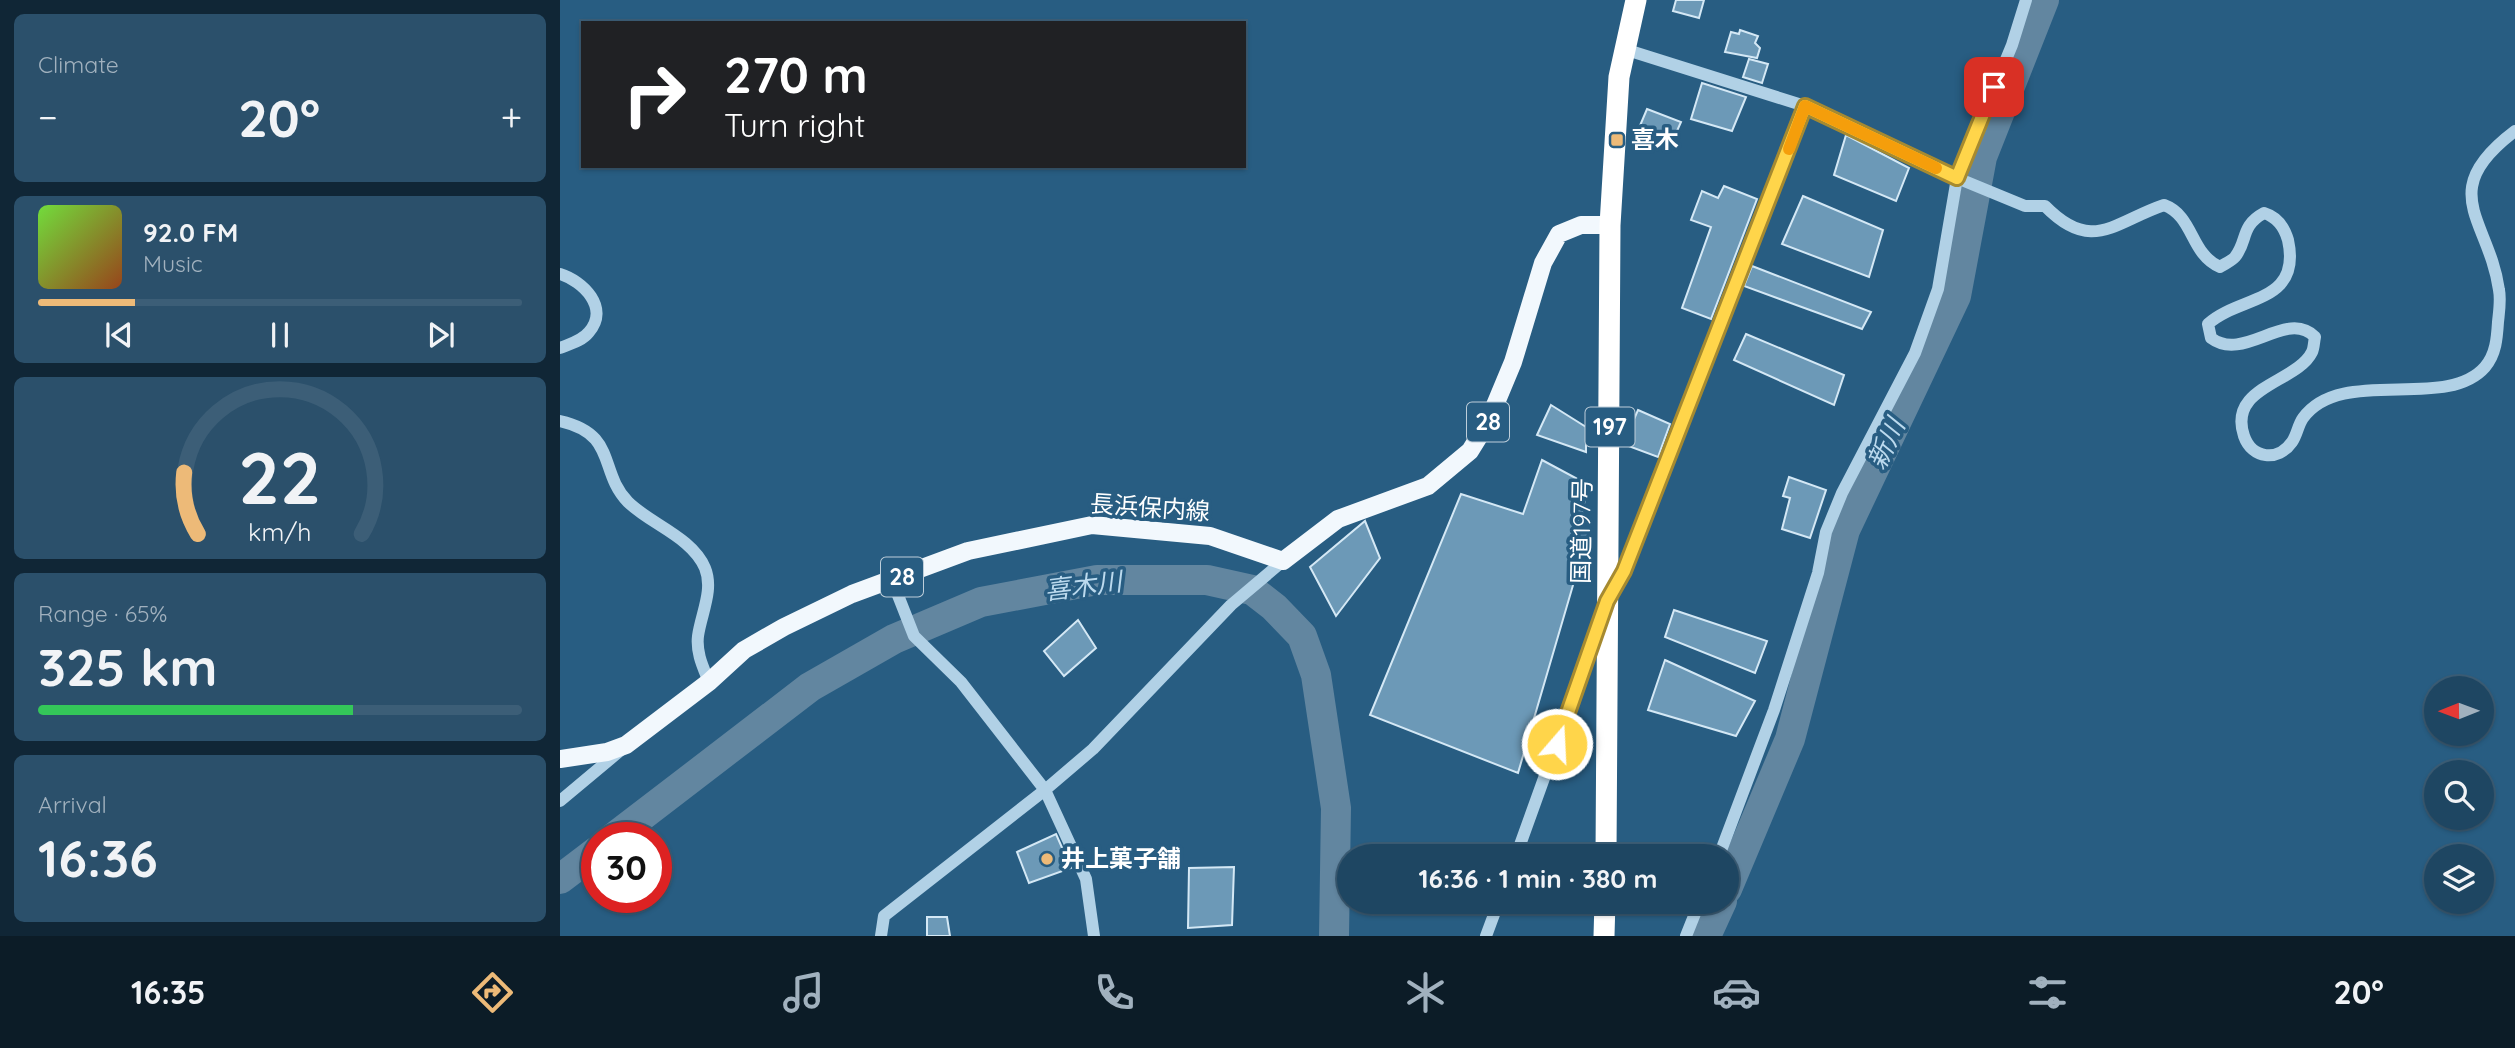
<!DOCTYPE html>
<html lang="en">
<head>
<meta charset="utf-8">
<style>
  :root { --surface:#1e4662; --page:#2b506b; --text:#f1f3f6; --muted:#a1b1be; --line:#3c5e77; --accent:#edba78 }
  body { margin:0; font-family:Quicksand,"Noto Sans JP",sans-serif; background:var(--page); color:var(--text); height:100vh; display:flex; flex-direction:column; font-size:26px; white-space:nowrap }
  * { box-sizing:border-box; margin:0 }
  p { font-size:23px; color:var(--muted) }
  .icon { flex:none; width:38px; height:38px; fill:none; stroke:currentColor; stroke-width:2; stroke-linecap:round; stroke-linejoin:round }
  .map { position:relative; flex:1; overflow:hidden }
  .panel { display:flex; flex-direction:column; gap:14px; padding:14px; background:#102636; width:560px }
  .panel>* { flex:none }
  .guide { position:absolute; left:21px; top:21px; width:665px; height:147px; border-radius:0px; box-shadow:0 2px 5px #0004,0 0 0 2px var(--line); background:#202124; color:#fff; overflow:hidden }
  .needle { width:46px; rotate:269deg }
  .controls { position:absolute; left:1864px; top:676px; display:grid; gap:14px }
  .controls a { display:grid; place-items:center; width:70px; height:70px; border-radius:50%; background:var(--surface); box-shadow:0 2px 5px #0004,0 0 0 2px var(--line); font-size:35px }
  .speed { position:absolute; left:21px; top:822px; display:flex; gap:14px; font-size:35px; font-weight:700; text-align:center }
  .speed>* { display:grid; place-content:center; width:91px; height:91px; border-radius:50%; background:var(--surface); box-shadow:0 2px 5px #0004,0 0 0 2px var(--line); line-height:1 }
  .speed .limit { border:10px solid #d22; background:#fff; color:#111 }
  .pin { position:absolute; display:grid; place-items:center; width:60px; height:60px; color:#fff; margin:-30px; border-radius:14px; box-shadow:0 4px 10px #0006 }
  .me { position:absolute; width:77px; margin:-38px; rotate:19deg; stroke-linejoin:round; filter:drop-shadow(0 0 5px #0008) }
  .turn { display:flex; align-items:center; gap:24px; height:147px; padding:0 28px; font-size:32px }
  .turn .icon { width:91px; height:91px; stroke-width:2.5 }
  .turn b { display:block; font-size:49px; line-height:60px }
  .big { font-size:52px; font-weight:700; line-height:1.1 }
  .panel .card { flex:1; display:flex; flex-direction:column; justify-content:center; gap:10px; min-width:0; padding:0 24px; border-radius:10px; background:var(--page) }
  .panel .dial { align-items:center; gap:0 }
  .dial svg { height:182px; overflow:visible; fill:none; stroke:var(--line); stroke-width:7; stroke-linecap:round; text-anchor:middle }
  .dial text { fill:var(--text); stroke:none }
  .song { display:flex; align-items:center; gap:21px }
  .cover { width:84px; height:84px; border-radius:10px; background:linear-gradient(135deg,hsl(100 70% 55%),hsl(20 70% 35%)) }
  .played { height:7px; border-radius:4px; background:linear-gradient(90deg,var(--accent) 20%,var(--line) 20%) }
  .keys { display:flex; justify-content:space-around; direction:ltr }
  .heat { display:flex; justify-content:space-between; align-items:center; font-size:38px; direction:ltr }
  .charge { height:10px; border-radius:5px; background:linear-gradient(90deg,#34c759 65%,var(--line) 0) }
  .trip { position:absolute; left:777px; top:844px; width:402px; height:70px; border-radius:35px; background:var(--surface); box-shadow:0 2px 5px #0004,0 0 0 2px var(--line); font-weight:700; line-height:70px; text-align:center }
  .tabs { display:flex; height:112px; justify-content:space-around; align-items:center; background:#0c1c27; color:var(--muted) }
  .tabs .icon { width:49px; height:49px }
  .tabs .on { color:var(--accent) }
  .tabs b { font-size:32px; color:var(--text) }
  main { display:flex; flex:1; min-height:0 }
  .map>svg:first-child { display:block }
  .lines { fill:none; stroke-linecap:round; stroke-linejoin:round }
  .river { stroke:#6286a0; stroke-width:30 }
  .building { fill:#6c99b7; stroke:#d4e8f5; stroke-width:2 }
  .minor { stroke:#b1d1e6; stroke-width:12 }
  .major { stroke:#f2f8fd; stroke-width:18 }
  .highway { stroke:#fff; stroke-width:21 }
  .route-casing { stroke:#a68a30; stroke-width:18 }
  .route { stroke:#ffd54a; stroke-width:12 }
  .slow { stroke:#f59e0b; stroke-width:12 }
  .poi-dot { fill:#edba78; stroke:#285d82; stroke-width:2.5 }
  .labels { text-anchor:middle; stroke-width:7; stroke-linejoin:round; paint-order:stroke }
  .shield { fill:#285d82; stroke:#beceda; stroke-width:2 }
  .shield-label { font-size:23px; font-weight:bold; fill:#fff }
  .poi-label { font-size:24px; font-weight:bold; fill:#fff; stroke:#285d82; text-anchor:start }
  .street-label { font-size:24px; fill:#fff; stroke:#285d82 }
  .water-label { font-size:26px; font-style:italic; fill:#bcdaee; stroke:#285d82 }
</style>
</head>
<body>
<main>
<section class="panel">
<div class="card"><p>Climate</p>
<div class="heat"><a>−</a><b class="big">20°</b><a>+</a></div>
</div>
<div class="card">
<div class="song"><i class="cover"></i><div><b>92.0 FM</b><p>Music</p></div></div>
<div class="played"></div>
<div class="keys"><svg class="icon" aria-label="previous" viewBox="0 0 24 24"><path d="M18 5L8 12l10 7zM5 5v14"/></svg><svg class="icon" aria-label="pause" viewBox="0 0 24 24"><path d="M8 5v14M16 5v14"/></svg><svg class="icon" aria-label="next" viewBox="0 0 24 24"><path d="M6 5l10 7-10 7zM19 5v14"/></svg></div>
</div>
<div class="card dial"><svg viewBox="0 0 100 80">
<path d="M14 69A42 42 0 1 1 86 69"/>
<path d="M14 69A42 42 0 0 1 8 42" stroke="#edba78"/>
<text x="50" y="56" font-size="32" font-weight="700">22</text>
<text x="50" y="72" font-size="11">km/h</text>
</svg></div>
<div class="card"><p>Range · 65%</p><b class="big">325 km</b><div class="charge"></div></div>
<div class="card"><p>Arrival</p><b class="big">16:36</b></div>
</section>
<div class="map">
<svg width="1955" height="936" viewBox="0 0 1955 936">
  <rect width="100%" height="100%" fill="#285d82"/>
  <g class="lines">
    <g class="river">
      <path d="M53,838L250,687L334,639L421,602L537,580H647L692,590L714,607L742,636L756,675L776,808L774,936"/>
      <path d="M0,879L37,851"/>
      <path d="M1167,889L1230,739L1285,530L1396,296L1422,157L1484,0"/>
      <path d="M1146,936L1162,901"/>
    </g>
  </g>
  <g class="building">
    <path d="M1116,0H1144L1139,18L1113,11Z"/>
    <path d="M1180,30L1198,36L1195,43L1200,48L1197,58L1165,52L1171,32L1179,34Z"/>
    <path d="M1189,59L1208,64L1202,83L1183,77Z"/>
    <path d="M1142,83L1186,97L1172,131L1131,119Z"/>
    <path d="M1087,109L1121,122L1113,140L1079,128Z"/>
    <path d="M1286,135L1349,168L1336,201L1274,175Z"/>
    <path d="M1164,186L1197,199L1151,319L1122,308L1151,227L1131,220L1142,191L1158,198Z"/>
    <path d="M1243,196L1323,230L1309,277L1222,244Z"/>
    <path d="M1192,266L1311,312L1302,329L1184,286Z"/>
    <path d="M1186,334L1284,375L1274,405L1174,360Z"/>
    <path d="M991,405L1026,427V452L977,435Z"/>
    <path d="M1078,410L1110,424L1098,457L1063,444Z"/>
    <path d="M982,460L1027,484L1020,532L1028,534L958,773L810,715L901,494L963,514Z"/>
    <path d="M1229,477L1266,490L1250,538L1222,529L1230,498L1223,496Z"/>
    <path d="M805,521L820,558L776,616L750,567Z"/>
    <path d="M1114,610L1207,641L1195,673L1105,637Z"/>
    <path d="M518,620L536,648L504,676L484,651Z"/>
    <path d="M1105,660L1195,701L1176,736L1088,710Z"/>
    <path d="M496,834L511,868L469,883L457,852Z"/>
    <path d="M674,867L672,925L628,928L629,868Z"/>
    <path d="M367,917H387L390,936H367Z"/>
  </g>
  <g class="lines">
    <g class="minor">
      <path d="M1064,49L1245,106L1397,178L1465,206H1485C1532,254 1554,222 1604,205C1634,216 1630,254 1660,267C1664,264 1672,261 1675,257C1688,241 1680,226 1704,213C1717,217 1724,226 1728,240C1742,304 1680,295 1648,324L1651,338C1684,363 1727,308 1755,337C1754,341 1754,348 1752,352C1737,383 1667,386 1684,436C1692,459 1718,462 1732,442C1737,435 1738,425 1743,418C1781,365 1886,412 1925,367C1936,354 1937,338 1938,322C1939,312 1941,300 1939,290C1929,219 1874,192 1955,131"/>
      <path d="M0,274C23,281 50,308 29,332C22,341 10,344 0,348"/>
      <path d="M0,421C58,434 38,471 68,502C90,524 132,537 145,568C154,590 141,614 138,636C136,653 143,667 149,682"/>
      <path d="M1050,597L1064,571L1245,106"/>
      <path d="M0,801L61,750"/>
      <path d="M956,856L1042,617"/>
      <path d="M1159,856L1214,710L1258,573L1266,532L1282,493L1355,353L1378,289L1397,178L1452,45L1466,0"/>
      <path d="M321,936L324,916L485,790L401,682L354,636L332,580"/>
      <path d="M534,936L526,879L485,790L533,749L671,605L723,561"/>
      <path d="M926,936L939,901"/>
      <path d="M1126,936L1140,901"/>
    </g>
    <path class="major" d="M0,759L47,752L66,745L149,682L184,650L224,627L292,594L408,551L532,525L650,536L723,561L778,519L868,486L910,451L928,422L953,362L983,263L999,234L1021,225H1050"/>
    <g class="highway">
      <path d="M1046,856L1050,225L1059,77L1076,0"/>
      <path d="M1044,936L1045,901"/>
    </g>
  </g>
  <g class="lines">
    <defs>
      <path id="route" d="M997,744L1047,601L1064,571L1245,106L1397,178L1434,87"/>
    </defs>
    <use href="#route" class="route-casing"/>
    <use href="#route" class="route"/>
    <path class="slow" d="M1229,149L1245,106L1376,168"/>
  </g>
  <g class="poi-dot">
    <rect x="1050" y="133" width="14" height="14" rx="3.5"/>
    <circle cx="487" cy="859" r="7"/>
  </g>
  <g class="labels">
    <g class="shield">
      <rect x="907" y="402.5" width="42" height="39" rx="5"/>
      <rect x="1025.5" y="407.5" width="49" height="39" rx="5"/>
      <rect x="321" y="557.5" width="42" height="39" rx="5"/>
    </g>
    <g class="shield-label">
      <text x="928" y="430">28</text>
      <text x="1050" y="435">197</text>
      <text x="342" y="585">28</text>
    </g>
    <g class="poi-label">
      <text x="1071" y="148">喜木</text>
      <text x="501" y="867">井上菓子舗</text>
    </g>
    <g class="street-label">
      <text transform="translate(590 508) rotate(4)" y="8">長浜保内線</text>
      <text transform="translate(1022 531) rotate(-89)" y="8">国道197号</text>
    </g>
    <g class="water-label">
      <text transform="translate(1326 444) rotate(-65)" y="9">新川</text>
      <text transform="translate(523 586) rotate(-7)" y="9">喜木川</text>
    </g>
  </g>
</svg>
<div class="controls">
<a><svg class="needle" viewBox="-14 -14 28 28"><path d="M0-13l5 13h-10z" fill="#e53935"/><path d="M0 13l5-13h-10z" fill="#a1b1be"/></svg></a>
<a><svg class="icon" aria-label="search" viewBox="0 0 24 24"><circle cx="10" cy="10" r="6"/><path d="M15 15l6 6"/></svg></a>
<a><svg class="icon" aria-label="layers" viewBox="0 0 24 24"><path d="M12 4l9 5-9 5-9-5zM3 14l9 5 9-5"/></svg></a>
</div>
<div class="speed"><div class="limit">30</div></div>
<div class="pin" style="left:1434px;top:87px;background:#d93025"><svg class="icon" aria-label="arrive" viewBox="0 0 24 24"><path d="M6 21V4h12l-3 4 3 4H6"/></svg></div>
<svg class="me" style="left:997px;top:744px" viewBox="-20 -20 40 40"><circle r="17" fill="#ffd54a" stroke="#fff" stroke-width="3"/><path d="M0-11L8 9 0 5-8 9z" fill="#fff"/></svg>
<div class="trip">16:36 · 1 min · 380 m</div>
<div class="guide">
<div class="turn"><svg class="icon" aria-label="right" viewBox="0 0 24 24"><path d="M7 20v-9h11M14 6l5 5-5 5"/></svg><div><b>270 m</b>Turn right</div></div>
</div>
</div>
</main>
<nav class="tabs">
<b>16:35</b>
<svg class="icon on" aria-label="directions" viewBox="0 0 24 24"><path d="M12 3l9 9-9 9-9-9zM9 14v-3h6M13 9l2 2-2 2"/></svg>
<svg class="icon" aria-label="music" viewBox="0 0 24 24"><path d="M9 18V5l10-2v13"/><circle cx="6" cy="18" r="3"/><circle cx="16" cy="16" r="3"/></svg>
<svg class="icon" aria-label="phone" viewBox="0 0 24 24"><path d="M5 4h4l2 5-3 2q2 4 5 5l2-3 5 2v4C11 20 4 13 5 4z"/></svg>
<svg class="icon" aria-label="climate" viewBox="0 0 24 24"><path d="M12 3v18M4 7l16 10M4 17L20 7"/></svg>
<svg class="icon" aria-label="car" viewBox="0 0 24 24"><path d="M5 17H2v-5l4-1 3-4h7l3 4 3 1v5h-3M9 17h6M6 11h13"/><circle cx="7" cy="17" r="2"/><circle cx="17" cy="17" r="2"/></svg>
<svg class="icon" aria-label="filters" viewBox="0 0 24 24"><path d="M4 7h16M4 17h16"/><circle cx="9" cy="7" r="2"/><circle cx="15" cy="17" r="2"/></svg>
<b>20°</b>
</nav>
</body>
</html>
